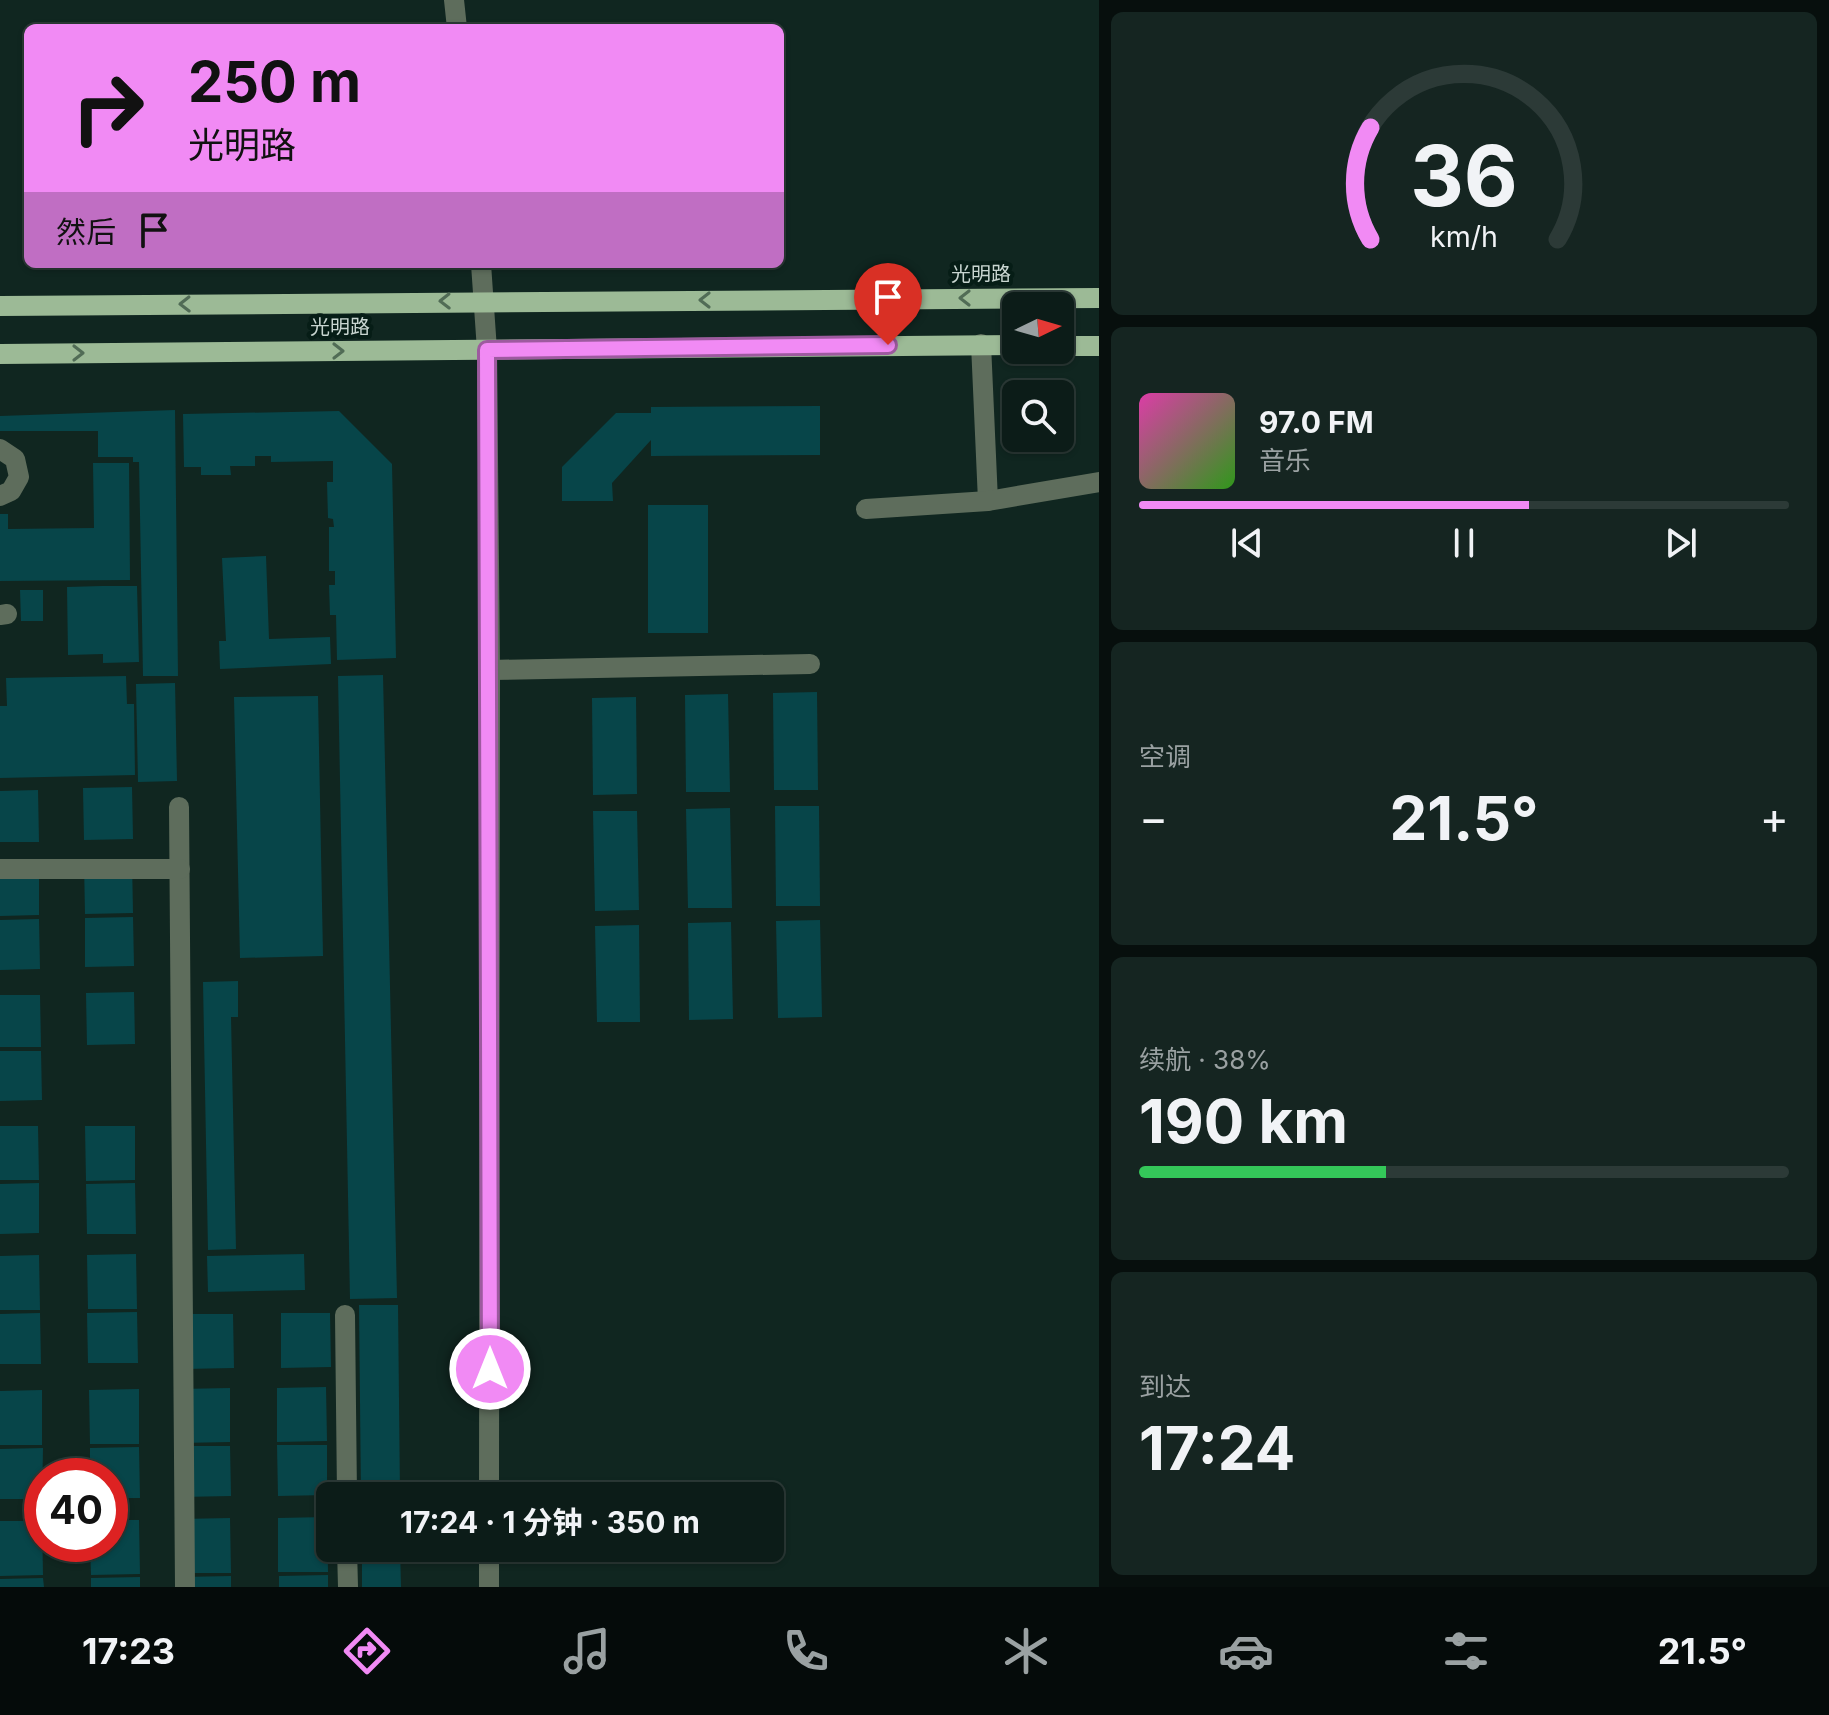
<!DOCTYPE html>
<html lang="zh">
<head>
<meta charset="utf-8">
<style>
  :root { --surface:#0c1c18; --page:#152521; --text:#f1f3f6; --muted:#9aa1a2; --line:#2c3a37; --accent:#f18af4 }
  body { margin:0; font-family:Inter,"Noto Sans SC",sans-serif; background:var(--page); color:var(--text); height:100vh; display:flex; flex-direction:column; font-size:30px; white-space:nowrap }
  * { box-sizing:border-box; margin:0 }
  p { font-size:26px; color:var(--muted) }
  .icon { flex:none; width:44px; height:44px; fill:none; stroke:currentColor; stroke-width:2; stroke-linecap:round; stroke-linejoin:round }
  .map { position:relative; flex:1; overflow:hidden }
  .sheet { display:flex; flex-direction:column; gap:12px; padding:12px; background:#070f0d; width:730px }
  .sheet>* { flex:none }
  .guide { position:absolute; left:24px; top:24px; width:760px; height:244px; border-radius:12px; box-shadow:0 2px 6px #0004,0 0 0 2px var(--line); background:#f18af4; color:#111; overflow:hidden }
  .needle { width:52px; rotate:85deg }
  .buttons { position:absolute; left:1002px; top:292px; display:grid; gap:16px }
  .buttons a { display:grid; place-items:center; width:72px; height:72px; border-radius:12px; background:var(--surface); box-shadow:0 2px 6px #0004,0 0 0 2px var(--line); font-size:40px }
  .speed { position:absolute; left:24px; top:1458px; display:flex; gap:16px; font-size:40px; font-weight:700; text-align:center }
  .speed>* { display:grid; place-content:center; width:104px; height:104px; border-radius:50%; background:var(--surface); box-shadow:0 2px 6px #0004,0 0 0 2px var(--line); line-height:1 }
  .speed .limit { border:12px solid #d22; background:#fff; color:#111 }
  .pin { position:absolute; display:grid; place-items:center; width:68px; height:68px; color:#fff; margin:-82px -34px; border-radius:50% 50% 50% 0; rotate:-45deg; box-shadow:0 0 8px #0007 }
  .pin .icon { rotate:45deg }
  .me { position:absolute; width:88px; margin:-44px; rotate:0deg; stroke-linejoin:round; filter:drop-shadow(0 0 6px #0008) }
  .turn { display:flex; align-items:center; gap:28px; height:168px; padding:0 32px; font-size:36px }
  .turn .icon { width:104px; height:104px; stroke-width:2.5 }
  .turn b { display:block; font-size:56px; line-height:68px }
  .then { display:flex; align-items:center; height:76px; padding:0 32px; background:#0003; gap:16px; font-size:30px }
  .big { font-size:60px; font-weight:700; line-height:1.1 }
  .sheet .tile { flex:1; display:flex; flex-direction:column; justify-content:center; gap:12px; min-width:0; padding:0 28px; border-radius:12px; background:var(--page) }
  .sheet .dial { align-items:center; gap:0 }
  .dial svg { height:208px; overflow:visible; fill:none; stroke:var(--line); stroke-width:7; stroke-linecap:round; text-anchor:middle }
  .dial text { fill:var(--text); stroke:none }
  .song { display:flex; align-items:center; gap:24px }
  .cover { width:96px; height:96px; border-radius:12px; background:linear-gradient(135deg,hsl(320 70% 55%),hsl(110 70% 35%)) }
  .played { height:8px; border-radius:4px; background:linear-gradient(90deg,var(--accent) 60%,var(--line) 60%) }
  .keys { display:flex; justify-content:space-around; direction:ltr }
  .heat { display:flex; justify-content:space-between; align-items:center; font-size:44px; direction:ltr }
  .charge { height:12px; border-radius:6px; background:linear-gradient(90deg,#34c759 38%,var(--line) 0) }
  .trip { position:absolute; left:316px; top:1482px; width:468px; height:80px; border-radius:12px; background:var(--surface); box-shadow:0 2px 6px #0004,0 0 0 2px var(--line); font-weight:700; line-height:80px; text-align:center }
  .menu { display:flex; height:128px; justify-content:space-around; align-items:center; background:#050b0a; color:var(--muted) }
  .menu .icon { width:56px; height:56px }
  .menu .on { color:var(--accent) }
  .menu b { font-size:36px; color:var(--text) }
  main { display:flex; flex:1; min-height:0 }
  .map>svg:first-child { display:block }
  .building { fill:#074549 }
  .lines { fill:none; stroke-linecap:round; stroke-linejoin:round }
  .minor { stroke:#5e6d5c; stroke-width:20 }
  .major { stroke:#9cba96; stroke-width:20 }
  .oneway { stroke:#516c56 }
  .route-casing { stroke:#9d5a9f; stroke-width:20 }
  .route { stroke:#f18af4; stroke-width:14 }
  .labels { text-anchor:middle; stroke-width:8; stroke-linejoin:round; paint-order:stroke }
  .street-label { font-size:20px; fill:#c8d5d0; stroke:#061d16 }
</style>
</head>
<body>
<main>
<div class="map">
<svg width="1099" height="1587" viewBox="0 0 1099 1587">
  <rect width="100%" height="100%" fill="#102620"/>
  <g class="building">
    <path d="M820,406V455L651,456V440L612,483L613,501H562V467L616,413H651V407Z"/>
    <path d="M175,410L178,676H143L139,462H133V457H98V431H0V416Z"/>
    <path d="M339,411L392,464L396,658L337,660L336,615H330L329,585H335V571H329V527H334L333,519L328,518L327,482H333V461L271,462V456H255V466H230L231,475H201V467H184L183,414Z"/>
    <path d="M93,463H129L130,580L0,581V514H8V529L94,528Z"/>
    <rect x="648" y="505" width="60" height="128"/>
    <path d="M266,556L269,639L330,637L331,664L220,669L219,641H226L222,558Z"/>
    <path d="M102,586H137L139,662L103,663V654L68,655L67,587Z"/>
    <path d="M20,590H43V621H21Z"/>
    <path d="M383,675L397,1298L350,1299L338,676Z"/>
    <path d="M126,676L127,704H134L135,775L0,778V706H7L6,678Z"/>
    <path d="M175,683L177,781L138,782L136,684Z"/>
    <path d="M817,692L818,790H774L773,693Z"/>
    <path d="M728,694L730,792H686L685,695Z"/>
    <path d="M318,696L323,956L240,958L234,697Z"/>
    <path d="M636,697L637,794L593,795L592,698Z"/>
    <path d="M132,787L133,839L84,840L83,788Z"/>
    <path d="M38,790L39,842H0V791Z"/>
    <path d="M775,806H819L820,906H776Z"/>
    <path d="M730,808L732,908H688L686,809Z"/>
    <path d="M593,811H637L639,910L595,911Z"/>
    <path d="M132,861L133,913L85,914L84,862Z"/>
    <path d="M39,863V915L0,916V864Z"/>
    <path d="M133,917L134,966L85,967V918Z"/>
    <path d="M39,919L40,969L0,970V920Z"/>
    <path d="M820,920L822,1017L778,1018L776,921Z"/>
    <path d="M731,922L733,1019L689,1020L688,923Z"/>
    <path d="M639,925L640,1022H597L595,926Z"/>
    <path d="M238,981V1017H231L236,1249L208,1250L203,982Z"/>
    <path d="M134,992L135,1044L87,1045L86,993Z"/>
    <path d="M0,995H40L41,1047H0Z"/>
    <path d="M0,1051H41L42,1100L0,1101Z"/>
    <path d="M0,1126H38L39,1180H0Z"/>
    <path d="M85,1126H135V1180L86,1181Z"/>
    <path d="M39,1183V1233L0,1234V1184Z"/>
    <path d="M135,1183L136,1234H87L86,1184Z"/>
    <path d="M136,1254L137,1309H88L87,1255Z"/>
    <path d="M304,1254L305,1290L208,1292L207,1256Z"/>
    <path d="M39,1255L40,1310H0V1256Z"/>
    <path d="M359,1305H398L400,1496H361Z"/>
    <path d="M137,1312L138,1363H88L87,1313Z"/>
    <path d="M40,1313L41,1364H0V1314Z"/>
    <path d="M281,1313H330L331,1367L281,1368Z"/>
    <path d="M184,1314H233L234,1368L184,1369Z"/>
    <path d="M326,1387L327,1441L277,1442V1388Z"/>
    <path d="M230,1388V1442L180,1443V1389Z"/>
    <path d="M139,1389V1444H90L89,1390Z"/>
    <path d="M42,1390V1445H0V1391Z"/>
    <path d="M277,1445H327V1495L278,1496Z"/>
    <path d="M181,1446H230L231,1496L181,1497Z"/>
    <path d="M139,1447L140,1498H110V1476H90V1448Z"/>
    <path d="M43,1448L42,1499H0V1449Z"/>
    <path d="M327,1517L328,1572H278V1518Z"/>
    <path d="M230,1518L231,1573H181V1519Z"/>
    <path d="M110,1520H139L140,1574L91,1575L90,1544H110Z"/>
    <path d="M0,1521H42L43,1575L0,1576Z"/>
    <path d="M362,1548H400L401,1587H362Z"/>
    <path d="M328,1575V1587H279V1576Z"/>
    <path d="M231,1576V1587H182V1577Z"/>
    <path d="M140,1577V1587H91V1578Z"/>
    <path d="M43,1578L44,1587H0V1579Z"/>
  </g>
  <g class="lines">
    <g class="minor">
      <path d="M454,0L457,28"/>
      <path d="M481,264L487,350L490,670L489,1496"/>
      <path d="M981,344L988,501"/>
      <path d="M0,449L15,459L19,477L11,491L0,496"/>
      <path d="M866,509L988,501L1099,482"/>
      <path d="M0,615L7,614"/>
      <path d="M490,670L810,664"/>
      <path d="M179,807L185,1587"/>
      <path d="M0,869H180"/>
      <path d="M345,1315L347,1496"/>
      <path d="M347,1548L348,1587"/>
      <path d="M489,1587V1548"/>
    </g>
    <g class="major">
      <path d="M0,306L1099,298"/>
      <path d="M1060,346H1099"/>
      <path d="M0,354L1016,345"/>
    </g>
  </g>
  <defs><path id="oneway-chevron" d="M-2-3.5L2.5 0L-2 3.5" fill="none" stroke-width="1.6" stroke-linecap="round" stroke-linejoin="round" transform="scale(2)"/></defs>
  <g class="oneway">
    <use href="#oneway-chevron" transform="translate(965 298) rotate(180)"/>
    <use href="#oneway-chevron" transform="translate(705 300) rotate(180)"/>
    <use href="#oneway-chevron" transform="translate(445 301) rotate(179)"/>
    <use href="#oneway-chevron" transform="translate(185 304) rotate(179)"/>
    <use href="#oneway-chevron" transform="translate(338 351)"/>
    <use href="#oneway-chevron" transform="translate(78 353)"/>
  </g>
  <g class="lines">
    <defs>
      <path id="route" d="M490,1369L487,350L888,345"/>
    </defs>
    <use href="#route" class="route-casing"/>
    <use href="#route" class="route"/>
  </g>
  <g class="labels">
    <g class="street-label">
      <text x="981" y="281">光明路</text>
      <text x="340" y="334">光明路</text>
    </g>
  </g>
</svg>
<div class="buttons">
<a><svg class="needle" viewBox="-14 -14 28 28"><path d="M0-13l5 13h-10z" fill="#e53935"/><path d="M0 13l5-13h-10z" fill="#9aa1a2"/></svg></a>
<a><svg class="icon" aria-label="search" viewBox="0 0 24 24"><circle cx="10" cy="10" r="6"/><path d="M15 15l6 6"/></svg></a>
</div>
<div class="speed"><div class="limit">40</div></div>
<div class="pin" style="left:888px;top:345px;background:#d93025"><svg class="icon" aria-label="arrive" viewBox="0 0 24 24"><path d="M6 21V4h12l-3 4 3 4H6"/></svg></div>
<svg class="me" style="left:490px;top:1369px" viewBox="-20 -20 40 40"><circle r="17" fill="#f18af4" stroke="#fff" stroke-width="3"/><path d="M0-11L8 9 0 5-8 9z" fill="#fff"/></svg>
<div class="trip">17:24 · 1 分钟 · 350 m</div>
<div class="guide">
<div class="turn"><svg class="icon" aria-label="right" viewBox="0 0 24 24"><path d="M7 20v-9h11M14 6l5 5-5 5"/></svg><div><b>250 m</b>光明路</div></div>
<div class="then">然后<svg class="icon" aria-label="arrive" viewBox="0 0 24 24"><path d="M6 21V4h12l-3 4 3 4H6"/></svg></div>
</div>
</div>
<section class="sheet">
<div class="tile dial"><svg viewBox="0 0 100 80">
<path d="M14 69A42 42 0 1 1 86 69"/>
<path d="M14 69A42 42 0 0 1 14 26" stroke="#f18af4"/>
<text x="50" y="56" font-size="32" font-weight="700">36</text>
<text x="50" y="72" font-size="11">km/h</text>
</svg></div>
<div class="tile">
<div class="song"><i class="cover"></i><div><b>97.0 FM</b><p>音乐</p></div></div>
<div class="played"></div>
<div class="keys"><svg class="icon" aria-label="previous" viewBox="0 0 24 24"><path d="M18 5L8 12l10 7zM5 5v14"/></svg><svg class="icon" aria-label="pause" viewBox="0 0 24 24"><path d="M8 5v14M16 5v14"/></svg><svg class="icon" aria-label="next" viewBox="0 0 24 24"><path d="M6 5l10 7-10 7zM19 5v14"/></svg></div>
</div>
<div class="tile"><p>空调</p>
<div class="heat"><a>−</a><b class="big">21.5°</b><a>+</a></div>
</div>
<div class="tile"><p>续航 · 38%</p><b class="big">190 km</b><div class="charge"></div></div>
<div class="tile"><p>到达</p><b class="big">17:24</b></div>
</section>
</main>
<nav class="menu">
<b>17:23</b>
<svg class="icon on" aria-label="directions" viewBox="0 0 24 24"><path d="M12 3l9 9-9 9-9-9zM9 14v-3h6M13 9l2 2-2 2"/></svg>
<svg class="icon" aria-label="music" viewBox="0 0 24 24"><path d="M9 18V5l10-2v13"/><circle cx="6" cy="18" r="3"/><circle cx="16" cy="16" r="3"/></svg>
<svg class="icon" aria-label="phone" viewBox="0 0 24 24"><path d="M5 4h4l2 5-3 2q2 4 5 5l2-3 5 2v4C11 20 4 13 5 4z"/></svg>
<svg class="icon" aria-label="climate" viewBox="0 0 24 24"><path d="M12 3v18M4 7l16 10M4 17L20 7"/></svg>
<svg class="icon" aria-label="car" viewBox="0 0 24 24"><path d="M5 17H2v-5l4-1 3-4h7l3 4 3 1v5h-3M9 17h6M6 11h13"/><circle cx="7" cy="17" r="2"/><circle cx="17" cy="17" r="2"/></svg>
<svg class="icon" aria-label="filters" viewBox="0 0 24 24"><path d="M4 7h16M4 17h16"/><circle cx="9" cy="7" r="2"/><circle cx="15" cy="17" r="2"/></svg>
<b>21.5°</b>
</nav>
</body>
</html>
